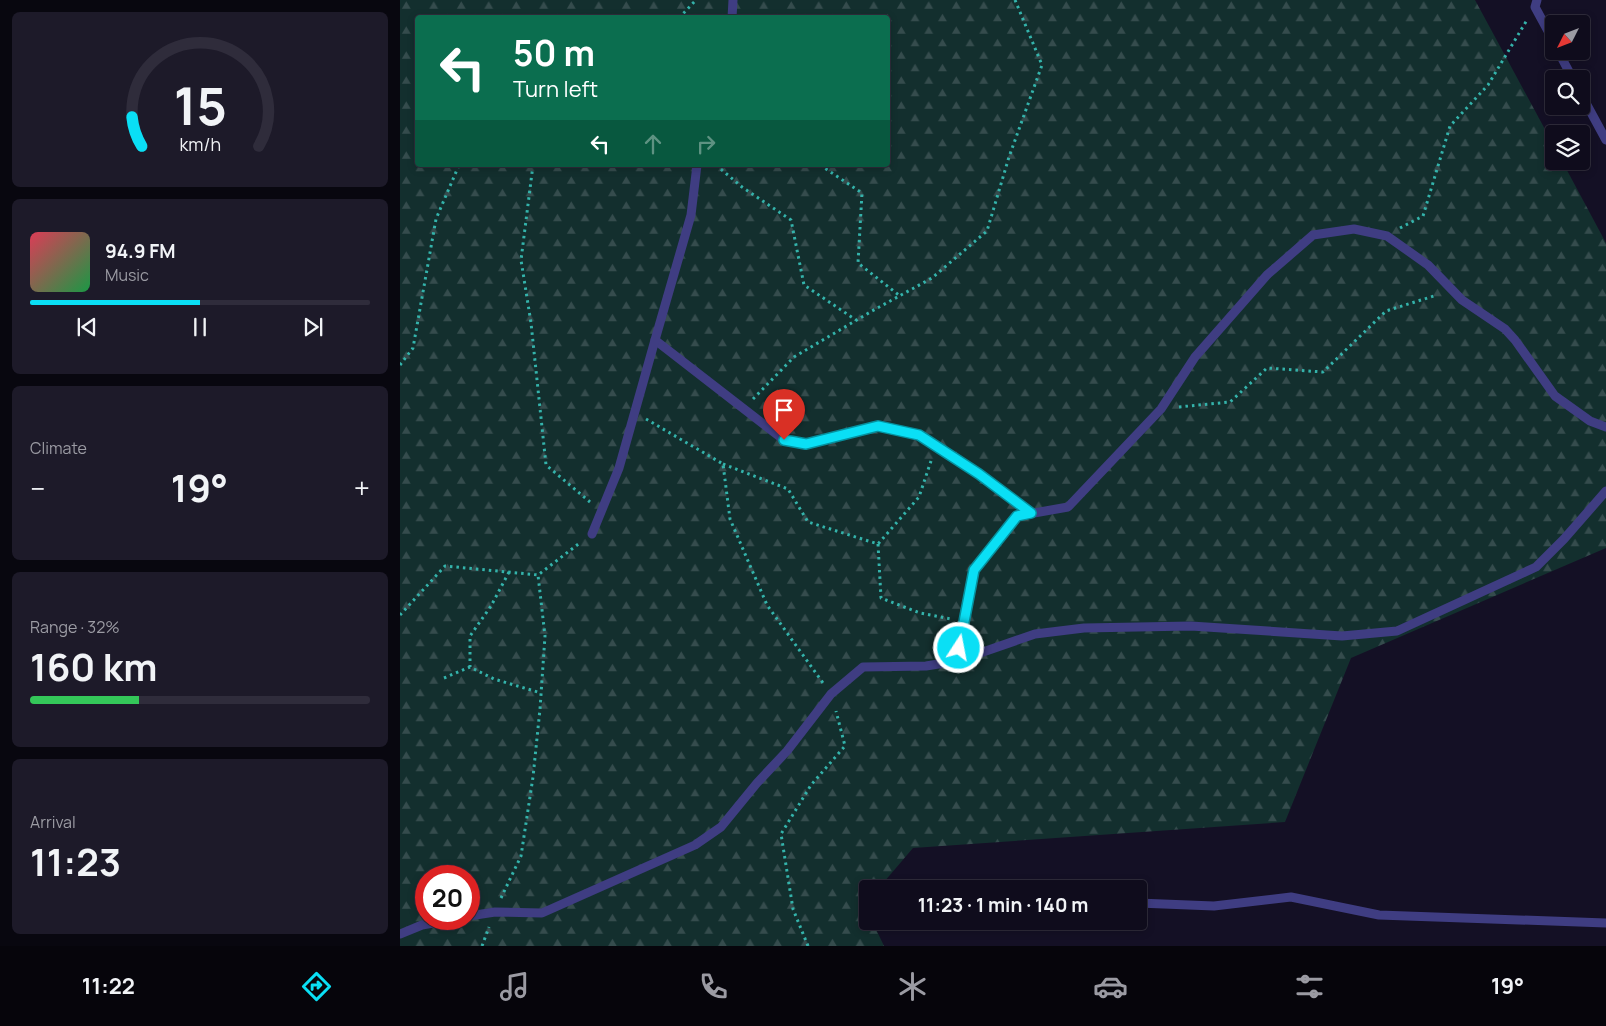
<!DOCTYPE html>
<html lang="en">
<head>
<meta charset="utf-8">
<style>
  :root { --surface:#0f0c1c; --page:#1d1a29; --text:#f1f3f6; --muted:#9b9ba3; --line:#2f2c3b; --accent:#0adff5 }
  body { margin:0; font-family:Manrope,sans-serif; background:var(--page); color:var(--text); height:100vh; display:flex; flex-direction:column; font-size:19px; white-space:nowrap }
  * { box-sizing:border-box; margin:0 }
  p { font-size:16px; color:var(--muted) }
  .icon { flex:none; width:28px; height:28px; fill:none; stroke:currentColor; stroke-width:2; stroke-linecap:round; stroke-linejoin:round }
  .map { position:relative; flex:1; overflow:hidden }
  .details { display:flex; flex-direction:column; gap:12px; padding:12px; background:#08070f; width:400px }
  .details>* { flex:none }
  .hud { position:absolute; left:15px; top:15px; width:475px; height:152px; border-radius:5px; box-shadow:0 2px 8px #0003,0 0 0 1px var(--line); background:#0b6e4f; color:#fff; overflow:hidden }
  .needle { width:32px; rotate:228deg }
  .fabs { position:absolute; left:1145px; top:15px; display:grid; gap:10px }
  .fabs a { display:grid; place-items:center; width:45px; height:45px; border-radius:5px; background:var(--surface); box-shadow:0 2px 8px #0003,0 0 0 1px var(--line); font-size:25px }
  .speed { position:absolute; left:15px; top:865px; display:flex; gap:10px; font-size:25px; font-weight:700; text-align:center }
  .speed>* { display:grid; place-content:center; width:65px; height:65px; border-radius:50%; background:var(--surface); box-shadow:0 2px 8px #0003,0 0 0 1px var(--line); line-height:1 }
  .speed .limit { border:8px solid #d22; background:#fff; color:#111 }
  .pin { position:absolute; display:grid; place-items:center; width:42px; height:42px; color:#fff; margin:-51px -21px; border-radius:50% 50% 50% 0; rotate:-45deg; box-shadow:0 0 5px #0007 }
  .pin .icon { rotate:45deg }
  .me { position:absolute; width:55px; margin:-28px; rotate:11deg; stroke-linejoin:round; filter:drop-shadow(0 0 4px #0008) }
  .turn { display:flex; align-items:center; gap:18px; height:105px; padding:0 15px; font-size:22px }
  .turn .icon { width:65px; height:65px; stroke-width:2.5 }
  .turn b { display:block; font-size:35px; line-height:42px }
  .lanes { display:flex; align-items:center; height:48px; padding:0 15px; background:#0003; justify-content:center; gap:25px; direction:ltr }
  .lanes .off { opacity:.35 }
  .big { font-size:38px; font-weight:700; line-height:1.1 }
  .details .card { flex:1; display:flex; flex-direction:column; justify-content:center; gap:8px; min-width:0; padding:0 18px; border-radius:8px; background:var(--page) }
  .details .dial { align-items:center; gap:0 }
  .dial svg { height:130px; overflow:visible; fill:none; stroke:var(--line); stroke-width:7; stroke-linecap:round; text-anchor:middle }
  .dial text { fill:var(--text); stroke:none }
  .song { display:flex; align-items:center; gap:15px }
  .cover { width:60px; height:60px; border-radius:8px; background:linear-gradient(135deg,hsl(350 70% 55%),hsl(140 70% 35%)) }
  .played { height:5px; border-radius:2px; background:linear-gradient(90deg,var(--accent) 50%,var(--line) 50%) }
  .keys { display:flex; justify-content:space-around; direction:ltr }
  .heat { display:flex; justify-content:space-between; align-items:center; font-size:28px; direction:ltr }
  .charge { height:8px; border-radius:4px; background:linear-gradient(90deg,#34c759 32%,var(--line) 0) }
  .trip { position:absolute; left:459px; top:880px; width:288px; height:50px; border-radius:5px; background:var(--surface); box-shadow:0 2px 8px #0003,0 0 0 1px var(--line); font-weight:700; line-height:50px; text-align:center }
  .tab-bar { display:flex; height:80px; justify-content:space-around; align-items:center; background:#06050b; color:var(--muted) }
  .tab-bar .icon { width:35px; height:35px }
  .tab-bar .current { color:var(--accent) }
  .tab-bar b { font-size:22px; color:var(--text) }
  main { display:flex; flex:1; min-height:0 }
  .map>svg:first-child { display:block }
  .forest { fill:url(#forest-firs); fill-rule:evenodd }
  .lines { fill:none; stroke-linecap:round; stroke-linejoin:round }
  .path { stroke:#34b3ab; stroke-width:3; stroke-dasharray:2.5 4; stroke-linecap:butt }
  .service { stroke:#3f3d82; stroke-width:9 }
  .route-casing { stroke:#06919f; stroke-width:12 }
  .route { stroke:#0adff5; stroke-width:9 }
</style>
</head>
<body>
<main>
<section class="details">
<div class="card dial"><svg viewBox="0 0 100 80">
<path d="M14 69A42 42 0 1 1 86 69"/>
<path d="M14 69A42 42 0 0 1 8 51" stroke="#0adff5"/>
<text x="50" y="56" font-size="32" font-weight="700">15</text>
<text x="50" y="72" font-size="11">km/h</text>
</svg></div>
<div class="card">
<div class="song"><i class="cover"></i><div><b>94.9 FM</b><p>Music</p></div></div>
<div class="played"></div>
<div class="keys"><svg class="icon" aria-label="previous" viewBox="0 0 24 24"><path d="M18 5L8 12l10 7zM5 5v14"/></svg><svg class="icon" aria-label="pause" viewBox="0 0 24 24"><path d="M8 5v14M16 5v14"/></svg><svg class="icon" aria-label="next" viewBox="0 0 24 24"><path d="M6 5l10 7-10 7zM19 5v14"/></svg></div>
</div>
<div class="card"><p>Climate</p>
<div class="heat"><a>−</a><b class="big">19°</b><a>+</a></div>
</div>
<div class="card"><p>Range · 32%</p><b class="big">160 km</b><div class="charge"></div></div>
<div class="card"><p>Arrival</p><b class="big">11:23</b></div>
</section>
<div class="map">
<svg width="1206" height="946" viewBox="0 0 1206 946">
  <defs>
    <pattern id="forest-firs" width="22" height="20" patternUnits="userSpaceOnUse" patternTransform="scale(1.25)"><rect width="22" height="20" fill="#132f2e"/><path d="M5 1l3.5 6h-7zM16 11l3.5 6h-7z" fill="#354c4d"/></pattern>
  </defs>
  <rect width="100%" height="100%" fill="#141025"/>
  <path class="forest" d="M0,0H1075L1154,146V161H1162L1206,243V548L951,658L885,822L513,848L478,889H468L467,901L464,905L467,911L468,921H472L484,946H0ZM18,18H488V165H18ZM26,876H69V919H26Z"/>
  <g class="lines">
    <g class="path">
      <path d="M279,18L296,0"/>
      <path d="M133,165L121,260L131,323L146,465L190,502"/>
      <path d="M316,165L342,187L391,220L404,285L456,320"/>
      <path d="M420,165L462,193L458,263L500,296"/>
      <path d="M1000,228L1023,216L1050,126L1088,85L1127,20"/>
      <path d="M0,365L13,348L36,219L59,165"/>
      <path d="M353,399L394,357L472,311L532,278L587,231L609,157L642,65L615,0"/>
      <path d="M779,407L830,402L867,368L923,372L986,311L1037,295"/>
      <path d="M246,419L323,464L330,519L367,605L423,683"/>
      <path d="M323,464L388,489L408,522L478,544L519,497L531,461"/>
      <path d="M478,544L481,598L520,613L551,619"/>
      <path d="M109,572L91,606L70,636V667L94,679L141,693"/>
      <path d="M0,615L45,566L138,575L181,542"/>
      <path d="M44,678L70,667"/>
      <path d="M101,898L121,856L133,777L140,709L145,636L138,575"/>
      <path d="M82,946L89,927"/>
      <path d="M408,946L393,909L381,834L411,785L445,746L436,711"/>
    </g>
    <g class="service">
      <path d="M1137,0L1135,7L1154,42"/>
      <path d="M332,18L333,0"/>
      <path d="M1158,51L1173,79"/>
      <path d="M1181,94L1206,140"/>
      <path d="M255,340L384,440L407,444L478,426L519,435L579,474L631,513"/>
      <path d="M192,534L219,468L255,340L291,215L297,165"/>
      <path d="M557,661L574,570L617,516L668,507L761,409L795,357L867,275L913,235L954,229L987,236L1028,265L1062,300L1105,329L1115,340L1155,396L1190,421L1206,427"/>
      <path d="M738,903L814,906L891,897L979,915L1206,923"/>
      <path d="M69,916L95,912L142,913L295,845L321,827L357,783L387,751L431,694L463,667L526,666L557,661L635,634L684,628L791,626L942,636L997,631L1136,567L1164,539L1206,491"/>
      <path d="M0,934L22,925L56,919"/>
    </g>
  </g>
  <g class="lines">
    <defs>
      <path id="route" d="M384,440L406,444L478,426L519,435L579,474L631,513L617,516L574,570L559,648"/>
    </defs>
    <use href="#route" class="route-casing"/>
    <use href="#route" class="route"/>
  </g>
</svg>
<div class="fabs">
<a><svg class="needle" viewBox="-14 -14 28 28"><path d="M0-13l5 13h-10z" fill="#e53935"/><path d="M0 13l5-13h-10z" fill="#9b9ba3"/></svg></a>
<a><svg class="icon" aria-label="search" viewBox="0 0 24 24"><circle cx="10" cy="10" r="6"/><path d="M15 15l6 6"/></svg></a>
<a><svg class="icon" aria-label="layers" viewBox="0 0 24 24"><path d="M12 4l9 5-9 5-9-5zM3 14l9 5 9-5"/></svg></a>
</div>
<div class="speed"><div class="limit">20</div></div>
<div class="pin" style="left:384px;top:440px;background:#d93025"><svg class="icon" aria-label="arrive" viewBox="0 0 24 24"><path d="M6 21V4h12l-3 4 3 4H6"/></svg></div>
<svg class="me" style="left:559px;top:648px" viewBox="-20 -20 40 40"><circle r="17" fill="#0adff5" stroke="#fff" stroke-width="3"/><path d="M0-11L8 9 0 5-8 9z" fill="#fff"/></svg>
<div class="trip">11:23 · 1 min · 140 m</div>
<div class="hud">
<div class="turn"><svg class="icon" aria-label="left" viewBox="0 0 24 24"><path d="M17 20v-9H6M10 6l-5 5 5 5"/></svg><div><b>50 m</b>Turn left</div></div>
<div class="lanes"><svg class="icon" aria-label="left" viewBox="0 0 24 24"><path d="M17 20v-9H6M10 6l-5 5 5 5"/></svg><svg class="icon off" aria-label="ahead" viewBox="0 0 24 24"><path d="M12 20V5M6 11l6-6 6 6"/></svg><svg class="icon off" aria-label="right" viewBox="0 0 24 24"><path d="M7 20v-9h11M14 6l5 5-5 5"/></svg></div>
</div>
</div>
</main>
<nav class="tab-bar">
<b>11:22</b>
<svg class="icon current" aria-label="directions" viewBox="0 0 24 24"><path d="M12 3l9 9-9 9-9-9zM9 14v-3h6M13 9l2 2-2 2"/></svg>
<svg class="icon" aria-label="music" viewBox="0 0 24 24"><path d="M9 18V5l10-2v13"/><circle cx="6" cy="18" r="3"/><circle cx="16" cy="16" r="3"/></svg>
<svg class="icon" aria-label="phone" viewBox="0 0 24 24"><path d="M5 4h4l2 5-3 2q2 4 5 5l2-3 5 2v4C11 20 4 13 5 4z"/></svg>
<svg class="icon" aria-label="climate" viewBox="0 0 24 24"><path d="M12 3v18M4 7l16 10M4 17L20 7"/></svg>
<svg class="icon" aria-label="car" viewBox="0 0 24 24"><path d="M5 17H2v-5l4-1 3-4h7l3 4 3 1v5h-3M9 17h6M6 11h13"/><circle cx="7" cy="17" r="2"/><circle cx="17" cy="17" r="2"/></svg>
<svg class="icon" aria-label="filters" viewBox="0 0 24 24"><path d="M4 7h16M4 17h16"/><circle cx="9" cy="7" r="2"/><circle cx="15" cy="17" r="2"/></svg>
<b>19°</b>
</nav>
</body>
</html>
